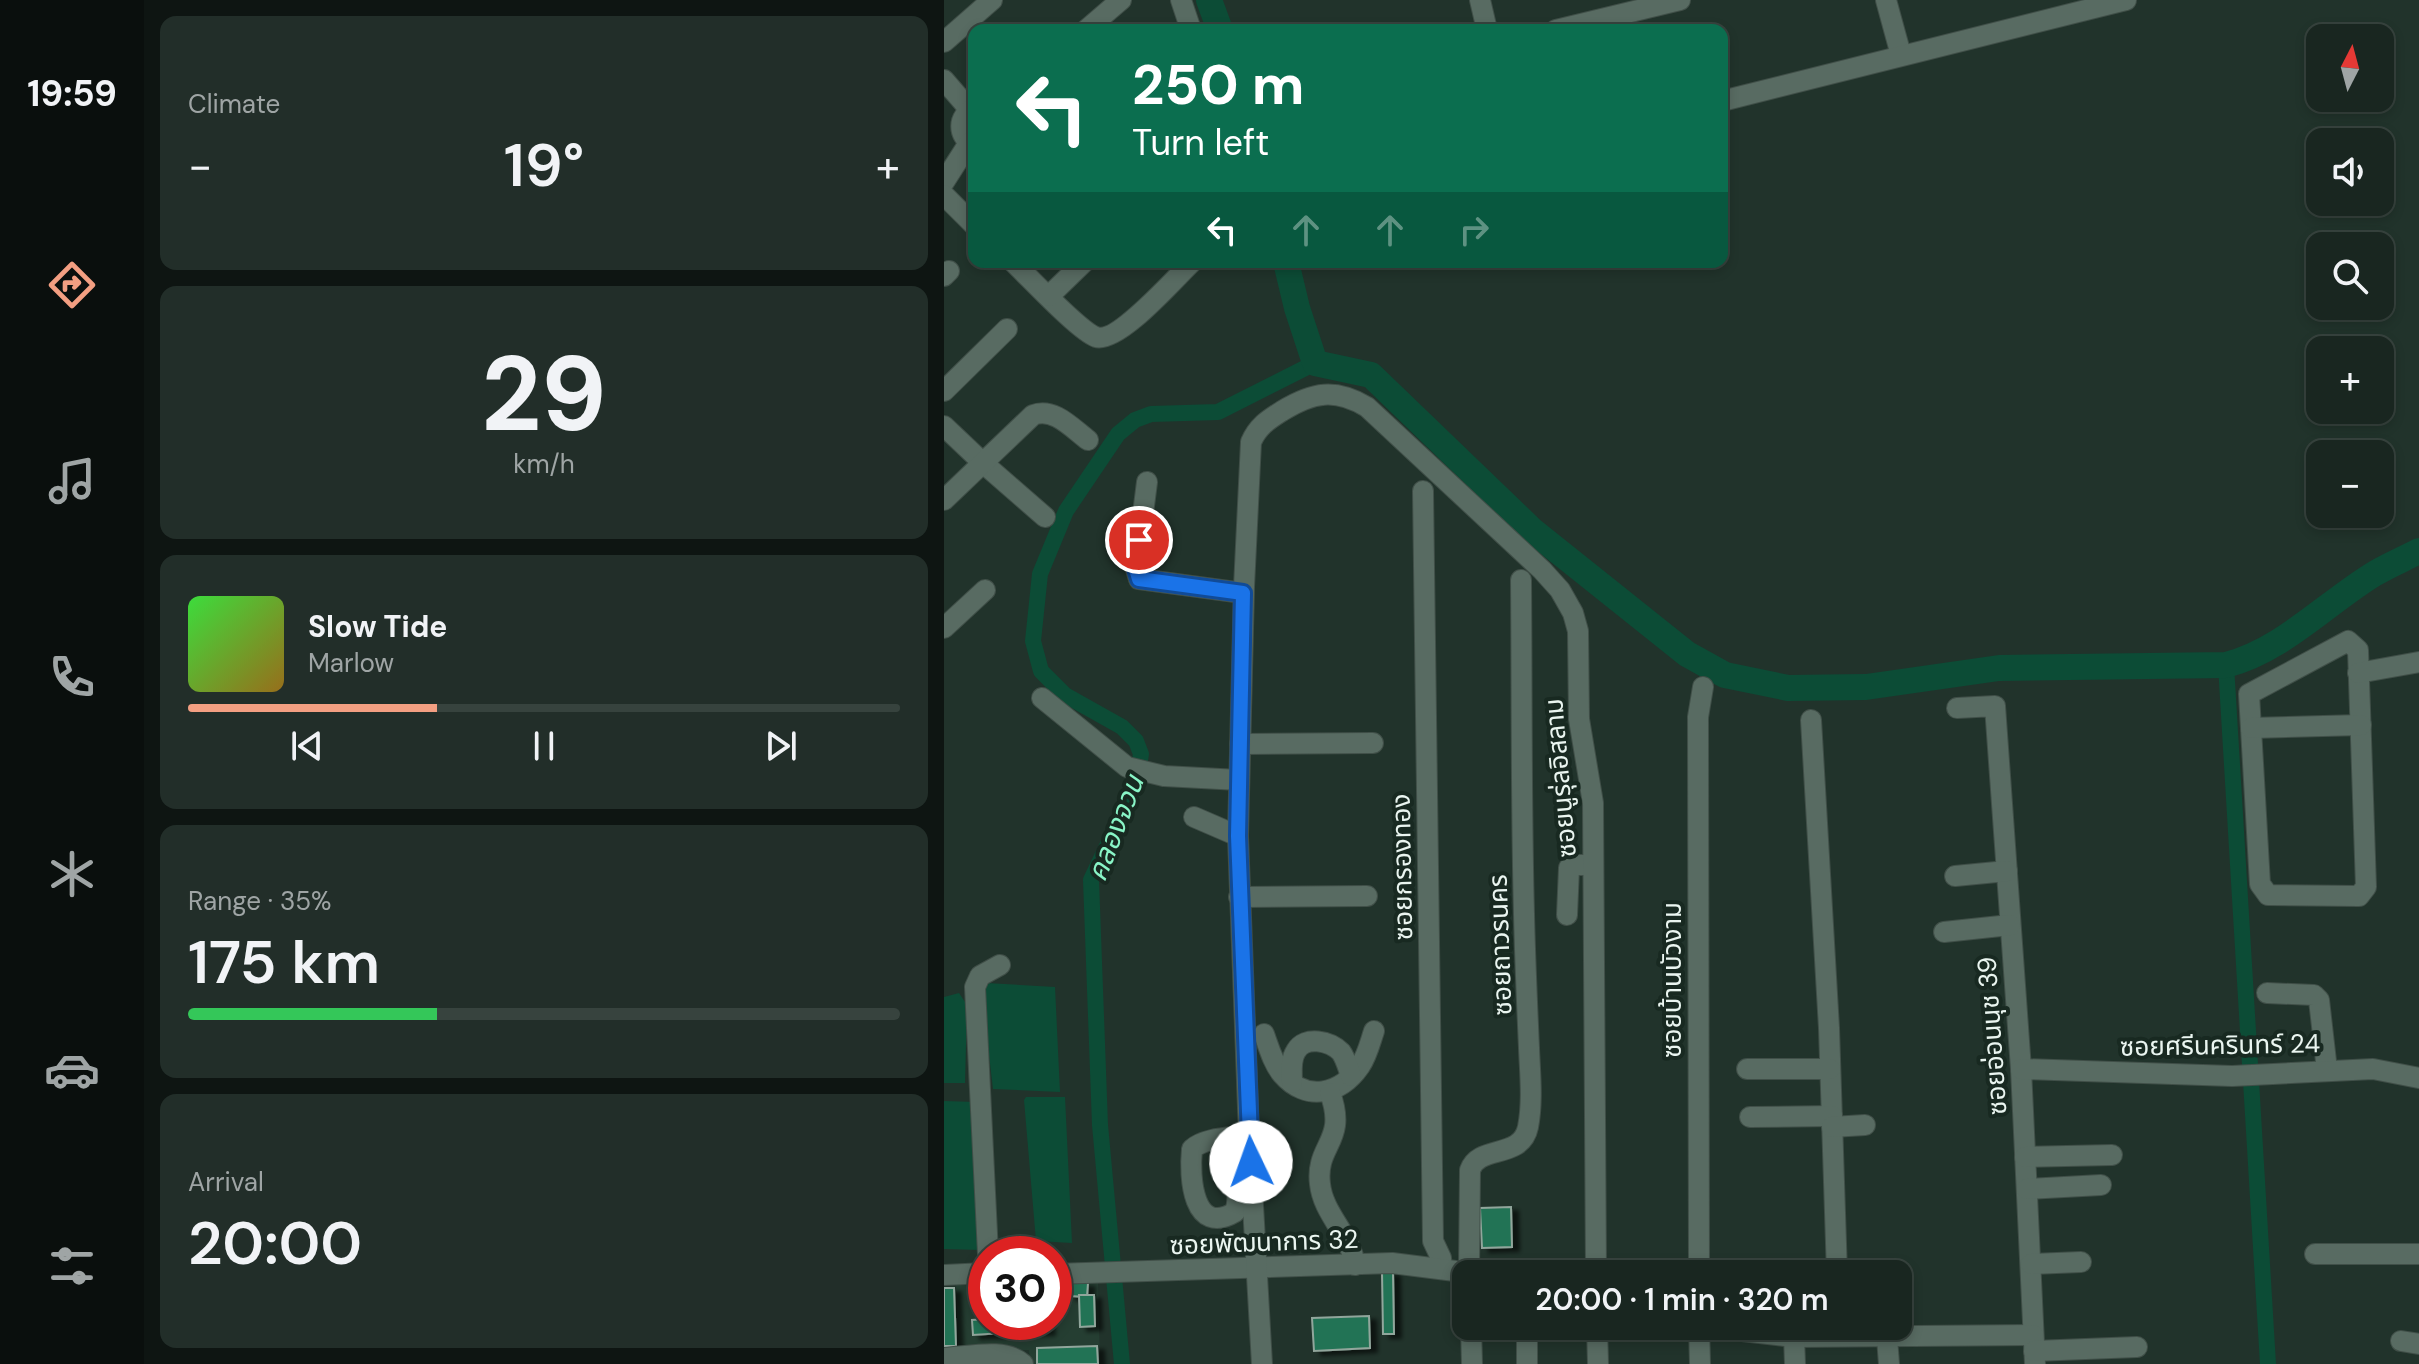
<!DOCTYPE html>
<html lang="en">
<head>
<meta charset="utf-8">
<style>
  :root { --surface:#192620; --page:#222e29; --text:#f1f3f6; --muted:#9fa5a5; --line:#37433e; --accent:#f39f82 }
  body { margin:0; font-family:"DM Sans","Noto Sans Thai",sans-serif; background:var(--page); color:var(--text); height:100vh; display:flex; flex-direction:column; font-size:30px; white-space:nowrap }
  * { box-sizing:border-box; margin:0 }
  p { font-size:26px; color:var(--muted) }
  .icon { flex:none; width:44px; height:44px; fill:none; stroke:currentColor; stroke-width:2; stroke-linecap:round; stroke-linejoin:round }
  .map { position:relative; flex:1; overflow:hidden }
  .drawer { display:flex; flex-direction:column; gap:16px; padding:16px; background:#0e1512; width:800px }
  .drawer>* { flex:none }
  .hud { position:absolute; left:24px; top:24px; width:760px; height:244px; border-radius:16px; box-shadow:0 4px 12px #0003,0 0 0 2px var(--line); background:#0b6e4f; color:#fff; overflow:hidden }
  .needle { width:52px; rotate:6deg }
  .controls { position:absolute; left:1362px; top:24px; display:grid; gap:16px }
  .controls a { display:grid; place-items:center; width:88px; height:88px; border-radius:16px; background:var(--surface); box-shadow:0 4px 12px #0003,0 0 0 2px var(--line); font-size:40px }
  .speed { position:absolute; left:24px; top:1236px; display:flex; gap:16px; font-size:40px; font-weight:700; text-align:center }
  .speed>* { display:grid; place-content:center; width:104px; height:104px; border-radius:50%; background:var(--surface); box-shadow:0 4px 12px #0003,0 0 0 2px var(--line); line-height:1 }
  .speed .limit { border:12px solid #d22; background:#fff; color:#111 }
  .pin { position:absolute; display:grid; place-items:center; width:68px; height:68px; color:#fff; margin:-34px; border:4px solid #fff; border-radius:50%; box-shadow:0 2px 8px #0007 }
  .me { position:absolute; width:88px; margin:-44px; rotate:357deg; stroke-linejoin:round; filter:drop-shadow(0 0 6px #0008) }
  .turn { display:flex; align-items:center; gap:28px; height:168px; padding:0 32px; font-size:36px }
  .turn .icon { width:104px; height:104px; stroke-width:2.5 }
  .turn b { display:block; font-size:56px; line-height:68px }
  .lanes { display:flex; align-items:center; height:76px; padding:0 32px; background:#0003; justify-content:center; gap:40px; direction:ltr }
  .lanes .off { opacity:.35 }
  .big { font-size:60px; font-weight:600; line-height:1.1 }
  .drawer .card { flex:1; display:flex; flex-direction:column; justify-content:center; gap:12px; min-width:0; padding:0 28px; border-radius:16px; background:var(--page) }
  .drawer .dial { align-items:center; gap:0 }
  .dial b { font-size:104px; line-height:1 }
  .song { display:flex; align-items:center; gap:24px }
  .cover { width:96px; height:96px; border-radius:12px; background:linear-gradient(135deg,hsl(120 70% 55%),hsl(40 70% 35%)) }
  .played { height:8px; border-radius:4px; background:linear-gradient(90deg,var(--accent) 35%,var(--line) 35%) }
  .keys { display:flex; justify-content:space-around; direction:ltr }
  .heat { display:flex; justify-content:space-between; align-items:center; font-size:44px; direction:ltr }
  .charge { height:12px; border-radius:6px; background:linear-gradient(90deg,#34c759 35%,var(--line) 0) }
  .trip { position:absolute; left:508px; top:1260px; width:460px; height:80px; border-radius:16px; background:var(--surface); box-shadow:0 4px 12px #0003,0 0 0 2px var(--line); font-weight:600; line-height:80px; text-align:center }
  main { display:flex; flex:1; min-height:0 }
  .tabs { display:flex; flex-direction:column; width:144px; justify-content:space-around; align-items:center; background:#0a0f0d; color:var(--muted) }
  .tabs .icon { width:56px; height:56px }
  .tabs .active { color:var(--accent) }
  .tabs b { font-size:36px; color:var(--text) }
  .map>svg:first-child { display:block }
  .built { fill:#253e32 }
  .water { fill:#0c4c36 }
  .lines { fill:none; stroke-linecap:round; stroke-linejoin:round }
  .canal { stroke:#0c4c36; stroke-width:16 }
  .river { stroke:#0c4c36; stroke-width:26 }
  .building { fill:#237355; stroke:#91a69c; stroke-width:2; filter:url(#shadow) }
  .minor-casing { stroke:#404f48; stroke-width:22 }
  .minor { stroke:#586b62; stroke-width:20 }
  .route-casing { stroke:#114b97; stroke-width:20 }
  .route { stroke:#1a73e8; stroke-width:14 }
  .labels { text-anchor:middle; stroke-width:8; stroke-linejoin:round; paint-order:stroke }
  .street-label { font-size:26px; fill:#eaf5f0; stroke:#182921 }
  .water-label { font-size:28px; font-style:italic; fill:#89f5c7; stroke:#182921 }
</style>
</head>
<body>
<main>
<nav class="tabs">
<b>19:59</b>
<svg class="icon active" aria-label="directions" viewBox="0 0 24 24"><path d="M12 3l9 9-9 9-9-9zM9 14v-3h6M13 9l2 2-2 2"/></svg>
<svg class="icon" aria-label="music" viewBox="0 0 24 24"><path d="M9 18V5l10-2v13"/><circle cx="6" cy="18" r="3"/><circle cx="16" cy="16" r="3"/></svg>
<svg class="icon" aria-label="phone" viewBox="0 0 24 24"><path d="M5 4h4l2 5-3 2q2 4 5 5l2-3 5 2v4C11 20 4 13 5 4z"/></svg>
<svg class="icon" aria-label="climate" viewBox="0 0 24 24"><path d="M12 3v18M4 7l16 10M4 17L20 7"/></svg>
<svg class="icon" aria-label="car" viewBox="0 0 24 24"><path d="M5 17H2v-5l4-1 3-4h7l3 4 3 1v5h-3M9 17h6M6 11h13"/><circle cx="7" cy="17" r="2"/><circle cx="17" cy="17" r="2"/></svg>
<svg class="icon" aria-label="filters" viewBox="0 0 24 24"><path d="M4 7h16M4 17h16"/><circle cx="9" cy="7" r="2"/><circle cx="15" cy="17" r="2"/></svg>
</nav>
<section class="drawer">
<div class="card"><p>Climate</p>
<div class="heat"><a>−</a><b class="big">19°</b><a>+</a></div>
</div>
<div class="card dial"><b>29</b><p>km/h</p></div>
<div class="card">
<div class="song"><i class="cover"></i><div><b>Slow Tide</b><p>Marlow</p></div></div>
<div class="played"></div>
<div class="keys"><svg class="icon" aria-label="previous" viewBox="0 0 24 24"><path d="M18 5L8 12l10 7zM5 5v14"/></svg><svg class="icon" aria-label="pause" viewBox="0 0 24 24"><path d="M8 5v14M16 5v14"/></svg><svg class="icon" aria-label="next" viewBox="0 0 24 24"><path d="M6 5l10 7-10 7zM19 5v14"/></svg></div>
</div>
<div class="card"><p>Range · 35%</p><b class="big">175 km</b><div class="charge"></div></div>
<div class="card"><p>Arrival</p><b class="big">20:00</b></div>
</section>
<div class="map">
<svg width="1475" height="1364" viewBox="0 0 1475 1364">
  <defs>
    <filter id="shadow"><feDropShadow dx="7" dy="4" stdDeviation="2" flood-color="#0009"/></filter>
  </defs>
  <rect width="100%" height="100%" fill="#21332b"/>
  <path class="built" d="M154,1278L156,1364H86L85,1350L14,1352L12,1281L42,1280V1322H110V1279Z"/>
  <g class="water">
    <path d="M42,983L111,987L116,1092L49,1089L37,987Z"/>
    <path d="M15,993L23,1005L21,1083H0V997Z"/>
    <path d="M82,1097H121L128,1243L92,1241L80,1100Z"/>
    <path d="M0,1101L32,1102L38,1250L0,1249Z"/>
  </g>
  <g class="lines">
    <g class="canal">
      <path d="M1282,665L1324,1364"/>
      <path d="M178,1364L156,1125L147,880L192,785L197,754L192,741L178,727L121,695L97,671L89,641L96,574L122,511L174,434L191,420L207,414L274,412L371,363"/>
    </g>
    <g class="river">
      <path d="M265,0L276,30"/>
      <path d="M342,262L353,308L371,363L427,375L589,531L743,654L781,675L844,688L922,687L1055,668L1282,665C1339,650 1381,604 1430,574C1445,565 1460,559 1475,551"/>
    </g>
  </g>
  <g class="building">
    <path d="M567,1207L568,1247L538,1248L536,1208Z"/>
    <path d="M438,1272H449L450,1334H439Z"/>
    <path d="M125,1282L144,1283L143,1297L125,1296Z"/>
    <path d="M0,1288H10L12,1346H0Z"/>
    <path d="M135,1295H150L151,1326L136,1327Z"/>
    <path d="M425,1316L426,1348L370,1351L368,1318Z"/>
    <path d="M42,1319V1322H73L74,1332L29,1335L28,1320Z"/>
    <path d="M84,1322H103L104,1331H84Z"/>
    <path d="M153,1346L154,1364H93V1348Z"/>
  </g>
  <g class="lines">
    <defs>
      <g id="minor">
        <path d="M237,0L247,30"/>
        <path d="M536,0L543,30"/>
        <path d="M942,0L957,55"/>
        <path d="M142,30L177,0"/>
        <path d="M612,30L736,0"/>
        <path d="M0,42L48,0"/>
        <path d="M0,80L26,110"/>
        <path d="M778,101L1182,0"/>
        <path d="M30,108C13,117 13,135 30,145"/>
        <path d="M0,182L25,143"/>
        <path d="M0,195L30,225"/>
        <path d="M69,262C85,277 135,331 152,337C174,344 231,278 248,262"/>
        <path d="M0,276L5,271"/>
        <path d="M105,296L140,262"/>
        <path d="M0,391L63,329"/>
        <path d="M0,426L39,463L101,517"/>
        <path d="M203,482L192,569L195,579L299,593"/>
        <path d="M479,491L489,1241L497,1258L498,1269"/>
        <path d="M0,500L89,415C110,407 128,428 144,440"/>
        <path d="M0,628L41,590"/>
        <path d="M1404,641L1414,650L1422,887L1415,896L1324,895L1316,884L1305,694Z"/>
        <path d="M1414,673L1475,662"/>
        <path d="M98,698L183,767L220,776L295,780"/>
        <path d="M1013,708L1051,706L1077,1069L1091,1364"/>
        <path d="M867,720L885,1028L893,1274"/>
        <path d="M1307,728L1417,725"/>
        <path d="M296,744L429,743"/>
        <path d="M250,817L294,836"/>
        <path d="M1011,876L1063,871"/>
        <path d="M295,897L423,896"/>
        <path d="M623,915L625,868L629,865H649"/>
        <path d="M1000,932L1066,925"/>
        <path d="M1323,993L1370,995L1375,1000L1383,1070"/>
        <path d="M320,1034C325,1048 329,1063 338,1074C362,1102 396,1095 416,1066C423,1056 426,1043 430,1031"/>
        <path d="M803,1069H886"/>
        <path d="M1077,1069L1288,1076L1429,1069L1475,1078"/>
        <path d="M348,1083C348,1072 346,1060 352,1051C361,1035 386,1041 397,1052C402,1059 404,1068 407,1076"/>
        <path d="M386,1093C404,1142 371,1144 376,1184C379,1214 407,1235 411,1265"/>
        <path d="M806,1117L888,1116"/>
        <path d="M888,1127L921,1125"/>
        <path d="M278,1139C286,1161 299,1189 291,1212C249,1237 245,1178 248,1149C262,1137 287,1138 305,1135"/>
        <path d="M1081,1157L1168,1155"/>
        <path d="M1083,1189L1157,1185"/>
        <path d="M44,1254L31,987L36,976L56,965"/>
        <path d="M1371,1254H1475"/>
        <path d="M1087,1264L1137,1262"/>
        <path d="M34,1273L36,1292H42"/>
        <path d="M110,1274L448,1263L511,1271"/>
        <path d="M525,1274L526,1170C535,1144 577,1160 584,1127C589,1101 586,1074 585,1048C583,1003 581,959 580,914C577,803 578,691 577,580"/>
        <path d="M755,1274L754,717L759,687"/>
        <path d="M0,1275L42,1273"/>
        <path d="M110,1291H119"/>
        <path d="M527,1326L528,1364"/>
        <path d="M583,1326V1364"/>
        <path d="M653,1326L654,1364"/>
        <path d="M755,1326L850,1337L1089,1335"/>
        <path d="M755,1326L756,1364"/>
        <path d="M850,1337L851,1364"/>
        <path d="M943,1338L945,1364"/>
        <path d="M1457,1341L1475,1344"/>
        <path d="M1090,1351L1193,1347"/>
        <path d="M0,1358C24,1357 61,1347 79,1364"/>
        <path d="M318,1364L305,1135L294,836L300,587L307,442C314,426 324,420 338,411C369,392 391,388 423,407L598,570L616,590L629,613L634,631L635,719L649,803L652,1274"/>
      </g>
    </defs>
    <use href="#minor" class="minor-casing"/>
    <use href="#minor" class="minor"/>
  </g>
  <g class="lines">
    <defs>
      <path id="route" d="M195,540L192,569L195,579L299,593L294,836L307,1162"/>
    </defs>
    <use href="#route" class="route-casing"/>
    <use href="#route" class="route"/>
  </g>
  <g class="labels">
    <g class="street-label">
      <text transform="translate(616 778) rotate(-95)" y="9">ซอยนูรุ่ลอิสลาม</text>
      <text transform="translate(458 867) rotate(-91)" y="9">ซอยกรองทอง</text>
      <text transform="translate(556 945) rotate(-92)" y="9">ซอยถาวรนคร</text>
      <text transform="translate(728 980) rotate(-90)" y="9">ซอยบ้านบัวงาม</text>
      <text transform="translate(1048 1036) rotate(-94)" y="9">ซอยอ่อนนุช 39</text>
      <text transform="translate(1276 1045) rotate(-1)" y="9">ซอยศรีนครินทร์ 24</text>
      <text transform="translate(320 1242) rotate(-2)" y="9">ซอยพัฒนาการ 32</text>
    </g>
    <g class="water-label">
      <text transform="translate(171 828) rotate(-69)" y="10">คลองจวน</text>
    </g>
  </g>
</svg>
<div class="controls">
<a><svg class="needle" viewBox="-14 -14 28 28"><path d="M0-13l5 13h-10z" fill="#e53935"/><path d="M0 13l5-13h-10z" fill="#9fa5a5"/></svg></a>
<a><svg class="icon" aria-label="sound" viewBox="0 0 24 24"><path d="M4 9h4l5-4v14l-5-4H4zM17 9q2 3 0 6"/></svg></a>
<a><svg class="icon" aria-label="search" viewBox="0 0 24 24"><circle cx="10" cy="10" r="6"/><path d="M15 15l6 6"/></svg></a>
<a>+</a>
<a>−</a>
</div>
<div class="speed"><div class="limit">30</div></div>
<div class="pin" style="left:195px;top:540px;background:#d93025"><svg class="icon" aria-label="arrive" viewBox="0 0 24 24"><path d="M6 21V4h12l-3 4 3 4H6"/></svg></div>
<svg class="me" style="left:307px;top:1162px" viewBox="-20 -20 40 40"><circle r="19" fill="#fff"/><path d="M0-13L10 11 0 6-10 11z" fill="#1a73e8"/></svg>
<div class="trip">20:00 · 1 min · 320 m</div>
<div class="hud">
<div class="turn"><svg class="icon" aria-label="left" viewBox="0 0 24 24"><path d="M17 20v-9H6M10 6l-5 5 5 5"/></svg><div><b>250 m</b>Turn left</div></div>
<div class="lanes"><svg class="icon" aria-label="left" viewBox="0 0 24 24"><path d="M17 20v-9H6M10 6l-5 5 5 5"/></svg><svg class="icon off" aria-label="ahead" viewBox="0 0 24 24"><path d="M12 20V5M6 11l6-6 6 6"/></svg><svg class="icon off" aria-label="ahead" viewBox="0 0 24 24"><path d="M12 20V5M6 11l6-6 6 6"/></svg><svg class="icon off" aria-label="right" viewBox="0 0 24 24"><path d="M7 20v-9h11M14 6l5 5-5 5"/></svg></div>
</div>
</div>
</main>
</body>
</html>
